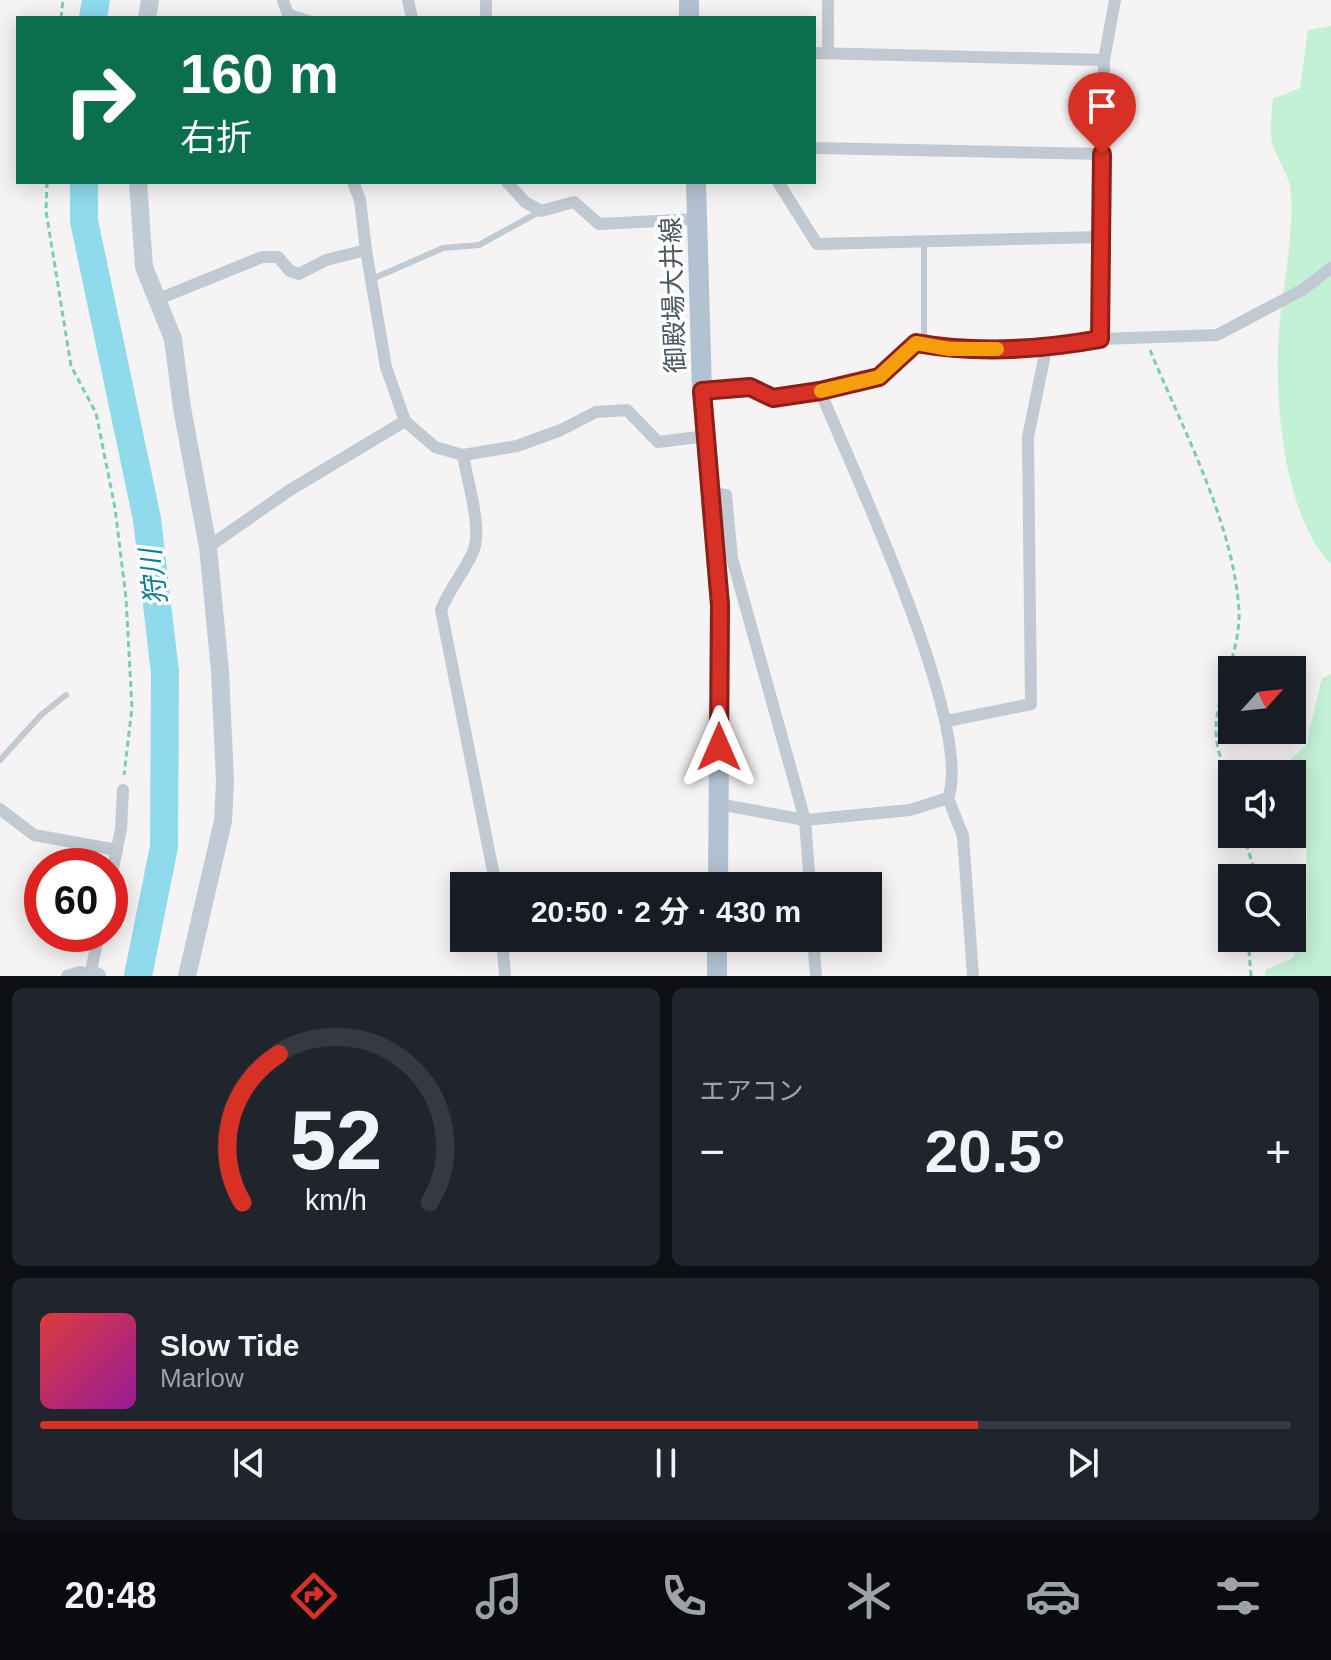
<!DOCTYPE html>
<html lang="ja">
<head>
<meta charset="utf-8">
<style>
  :root { --surface:#171b24; --page:#20242c; --text:#f1f3f6; --muted:#9ea1a6; --line:#363941; --accent:#d93025 }
  body { margin:0; font-family:Arial,"Noto Sans JP",sans-serif; background:var(--page); color:var(--text); height:100vh; display:flex; flex-direction:column; font-size:30px; white-space:nowrap }
  * { box-sizing:border-box; margin:0 }
  p { font-size:26px; color:var(--muted) }
  .icon { flex:none; width:44px; height:44px; fill:none; stroke:currentColor; stroke-width:2; stroke-linecap:round; stroke-linejoin:round }
  .map { position:relative; height:976px; overflow:hidden }
  .drawer { display:flex; flex-direction:column; gap:12px; padding:12px; background:#0d0f14; flex:1 }
  .drawer>* { flex:none }
  .banner { position:absolute; left:16px; top:16px; width:800px; height:168px; border-radius:0px; box-shadow:0 4px 20px #0003; background:#0b6e4f; color:#fff; overflow:hidden }
  .needle { width:52px; rotate:63deg }
  .controls { position:absolute; left:1218px; top:656px; display:grid; gap:16px }
  .controls a { display:grid; place-items:center; width:88px; height:88px; border-radius:0px; background:var(--surface); box-shadow:0 4px 20px #0003; font-size:40px }
  .speed { position:absolute; left:24px; top:848px; display:flex; gap:16px; font-size:40px; font-weight:700; text-align:center }
  .speed>* { display:grid; place-content:center; width:104px; height:104px; border-radius:50%; background:var(--surface); box-shadow:0 4px 20px #0003; line-height:1 }
  .speed .limit { border:12px solid #d22; background:#fff; color:#111 }
  .pin { position:absolute; display:grid; place-items:center; width:68px; height:68px; color:#fff; margin:-82px -34px; border-radius:50% 50% 50% 0; rotate:-45deg; box-shadow:0 0 8px #0007 }
  .pin .icon { rotate:45deg }
  .me { position:absolute; width:88px; margin:-44px; rotate:0deg; stroke-linejoin:round; filter:drop-shadow(0 0 6px #0008) }
  .turn { display:flex; align-items:center; gap:28px; height:168px; padding:0 32px; font-size:36px }
  .turn .icon { width:104px; height:104px; stroke-width:2.5 }
  .turn b { display:block; font-size:56px; line-height:68px }
  .big { font-size:60px; font-weight:700; line-height:1.1 }
  .drawer .widget { flex:1; display:flex; flex-direction:column; justify-content:center; gap:12px; min-width:0; padding:0 28px; border-radius:12px; background:var(--page) }
  .drawer .dial { align-items:center; gap:0 }
  .dial svg { height:208px; overflow:visible; fill:none; stroke:var(--line); stroke-width:7; stroke-linecap:round; text-anchor:middle }
  .dial text { fill:var(--text); stroke:none }
  .song { display:flex; align-items:center; gap:24px }
  .cover { width:96px; height:96px; border-radius:12px; background:linear-gradient(135deg,hsl(0 70% 55%),hsl(300 70% 35%)) }
  .played { height:8px; border-radius:4px; background:linear-gradient(90deg,var(--accent) 75%,var(--line) 75%) }
  .keys { display:flex; justify-content:space-around; direction:ltr }
  .heat { display:flex; justify-content:space-between; align-items:center; font-size:44px; direction:ltr }
  .drawer .tiles { flex:1; display:grid; gap:12px; grid-template-columns:1fr 1fr }
  .widget:last-child { grid-column:span 2 }
  .trip { position:absolute; left:450px; top:872px; width:432px; height:80px; border-radius:0px; background:var(--surface); box-shadow:0 4px 20px #0003; font-weight:700; line-height:80px; text-align:center }
  .menu { display:flex; height:128px; justify-content:space-around; align-items:center; background:#090b0e; color:var(--muted) }
  .menu .icon { width:56px; height:56px }
  .menu .selected { color:var(--accent) }
  .menu b { font-size:36px; color:var(--text) }
  .map>svg:first-child { display:block }
  .green { fill:#c3f1d5 }
  .lines { fill:none; stroke-linecap:round; stroke-linejoin:round }
  .river { stroke:#90daee; stroke-width:28 }
  .path { stroke:#7ad0a6; stroke-width:3; stroke-dasharray:6 4; stroke-linecap:butt }
  .lane { stroke:#c1cad2; stroke-width:6 }
  .street { stroke:#c1cad2; stroke-width:12 }
  .secondary { stroke:#c1cbd6; stroke-width:18 }
  .primary { stroke:#b3c2d1; stroke-width:20 }
  .route-casing { stroke:#8d1f18; stroke-width:20 }
  .route { stroke:#d93025; stroke-width:14 }
  .slow { stroke:#f59e0b; stroke-width:14 }
  .labels { text-anchor:middle; stroke-width:7; stroke-linejoin:round; paint-order:stroke }
  .street-label { font-size:26px; fill:#4a5661; stroke:#fff }
  .water-label { font-size:28px; font-style:italic; fill:#0c7c9b; stroke:#fff }
</style>
</head>
<body>
<div class="map">
<svg width="1331" height="976" viewBox="0 0 1331 976">
  <rect width="100%" height="100%" fill="#f5f3f3"/>
  <g class="green">
    <path d="M1331,26V564C1283,516 1274,396 1279,332C1282,290 1296,226 1290,186C1287,171 1275,157 1272,141C1269,129 1272,112 1273,99L1300,88L1308,30Z"/>
    <path d="M1331,674V976H1265V970L1293,958L1307,921L1306,833L1292,822V774H1276L1306,745L1322,678Z"/>
  </g>
  <g class="lines">
    <g class="river">
      <path d="M93,18L96,0"/>
      <path d="M84,182V221L147,519L165,672L164,847L138,976"/>
    </g>
    <g class="path">
      <path d="M61,18L63,0"/>
      <path d="M47,182L46,211L71,366L96,413L115,508L126,598L132,708L124,775"/>
      <path d="M1150,350C1183,430 1234,524 1239,611C1241,656 1210,703 1217,743C1219,759 1229,774 1232,790"/>
      <path d="M1243,834L1257,878"/>
      <path d="M1251,976L1249,951L1253,938"/>
    </g>
    <g class="lane">
      <path d="M287,11L309,18"/>
      <path d="M370,280L443,248L479,245L539,212"/>
      <path d="M924,344V241"/>
      <path d="M821,391L879,377L916,343L949,349H1046"/>
      <path d="M0,760L41,715L66,695"/>
    </g>
    <g class="street">
      <path d="M283,0L289,18"/>
      <path d="M408,0L412,18"/>
      <path d="M828,0V53"/>
      <path d="M486,18V0"/>
      <path d="M814,53L1104,60"/>
      <path d="M814,148L1102,154"/>
      <path d="M353,182L360,200L366,250"/>
      <path d="M507,182L525,202L541,211L574,202L599,224L698,219"/>
      <path d="M778,182L817,244L1101,237"/>
      <path d="M156,300L262,257H278L290,271L299,274L326,260L366,250L386,367L405,421L435,447L463,455L517,446L561,430L596,412L627,410L658,442L707,436"/>
      <path d="M1100,339L1104,60L1115,0"/>
      <path d="M702,391L750,387L773,398L820,391C852,468 975,728 948,798L963,836L973,976"/>
      <path d="M463,455C467,479 482,528 474,549C468,567 449,589 441,610L496,886"/>
      <path d="M712,493L726,495L732,558L805,820L810,886"/>
      <path d="M208,547L290,490L405,421"/>
      <path d="M947,721L1031,704L1028,437L1046,349L1100,339L1217,335L1302,290L1331,268"/>
      <path d="M718,804L805,820L910,810L948,798"/>
      <path d="M0,809L34,835L117,850"/>
      <path d="M110,883L121,829L123,790"/>
      <path d="M502,938L505,976"/>
      <path d="M813,938L816,976"/>
      <path d="M67,976L80,972L90,975L99,934"/>
    </g>
    <g class="secondary">
      <path d="M147,18L150,0"/>
      <path d="M138,182L144,267L173,339L182,408L208,547L220,671L225,781L223,821L187,976"/>
      <path d="M90,976H97"/>
    </g>
    <g class="primary">
      <path d="M689,0V18"/>
      <path d="M696,182L702,391L720,605L718,886"/>
      <path d="M717,976V938"/>
    </g>
  </g>
  <g class="lines">
    <defs>
      <path id="route" d="M719,747L720,605L702,391L750,387L773,398L820,391L879,377L916,343C977,354 1039,350 1100,339L1102,154"/>
    </defs>
    <use href="#route" class="route-casing"/>
    <use href="#route" class="route"/>
    <path class="slow" d="M821,391L879,377L916,343L949,349H997"/>
  </g>
  <g class="labels">
    <g class="street-label">
      <text transform="translate(673 295) rotate(-92)" y="9">御殿場大井線</text>
    </g>
    <g class="water-label">
      <text transform="translate(153 577) rotate(-97)" y="10">狩川</text>
    </g>
  </g>
</svg>
<div class="controls">
<a><svg class="needle" viewBox="-14 -14 28 28"><path d="M0-13l5 13h-10z" fill="#e53935"/><path d="M0 13l5-13h-10z" fill="#9ea1a6"/></svg></a>
<a><svg class="icon" aria-label="sound" viewBox="0 0 24 24"><path d="M4 9h4l5-4v14l-5-4H4zM17 9q2 3 0 6"/></svg></a>
<a><svg class="icon" aria-label="search" viewBox="0 0 24 24"><circle cx="10" cy="10" r="6"/><path d="M15 15l6 6"/></svg></a>
</div>
<div class="speed"><div class="limit">60</div></div>
<div class="pin" style="left:1102px;top:154px;background:#d93025"><svg class="icon" aria-label="arrive" viewBox="0 0 24 24"><path d="M6 21V4h12l-3 4 3 4H6"/></svg></div>
<svg class="me" style="left:719px;top:747px" viewBox="-20 -20 40 40"><path d="M0-17L14 15 0 8-14 15z" fill="#d93025" stroke="#fff" stroke-width="4"/></svg>
<div class="trip">20:50 · 2 分 · 430 m</div>
<div class="banner">
<div class="turn"><svg class="icon" aria-label="right" viewBox="0 0 24 24"><path d="M7 20v-9h11M14 6l5 5-5 5"/></svg><div><b>160 m</b>右折</div></div>
</div>
</div>
<section class="drawer">
<div class="tiles">
<div class="widget dial"><svg viewBox="0 0 100 80">
<path d="M14 69A42 42 0 1 1 86 69"/>
<path d="M14 69A42 42 0 0 1 28 12" stroke="#d93025"/>
<text x="50" y="56" font-size="32" font-weight="700">52</text>
<text x="50" y="72" font-size="11">km/h</text>
</svg></div>
<div class="widget"><p>エアコン</p>
<div class="heat"><a>−</a><b class="big">20.5°</b><a>+</a></div>
</div>
<div class="widget">
<div class="song"><i class="cover"></i><div><b>Slow Tide</b><p>Marlow</p></div></div>
<div class="played"></div>
<div class="keys"><svg class="icon" aria-label="previous" viewBox="0 0 24 24"><path d="M18 5L8 12l10 7zM5 5v14"/></svg><svg class="icon" aria-label="pause" viewBox="0 0 24 24"><path d="M8 5v14M16 5v14"/></svg><svg class="icon" aria-label="next" viewBox="0 0 24 24"><path d="M6 5l10 7-10 7zM19 5v14"/></svg></div>
</div>
</div>
</section>
<nav class="menu">
<b>20:48</b>
<svg class="icon selected" aria-label="directions" viewBox="0 0 24 24"><path d="M12 3l9 9-9 9-9-9zM9 14v-3h6M13 9l2 2-2 2"/></svg>
<svg class="icon" aria-label="music" viewBox="0 0 24 24"><path d="M9 18V5l10-2v13"/><circle cx="6" cy="18" r="3"/><circle cx="16" cy="16" r="3"/></svg>
<svg class="icon" aria-label="phone" viewBox="0 0 24 24"><path d="M5 4h4l2 5-3 2q2 4 5 5l2-3 5 2v4C11 20 4 13 5 4z"/></svg>
<svg class="icon" aria-label="climate" viewBox="0 0 24 24"><path d="M12 3v18M4 7l16 10M4 17L20 7"/></svg>
<svg class="icon" aria-label="car" viewBox="0 0 24 24"><path d="M5 17H2v-5l4-1 3-4h7l3 4 3 1v5h-3M9 17h6M6 11h13"/><circle cx="7" cy="17" r="2"/><circle cx="17" cy="17" r="2"/></svg>
<svg class="icon" aria-label="filters" viewBox="0 0 24 24"><path d="M4 7h16M4 17h16"/><circle cx="9" cy="7" r="2"/><circle cx="15" cy="17" r="2"/></svg>
</nav>
</body>
</html>
